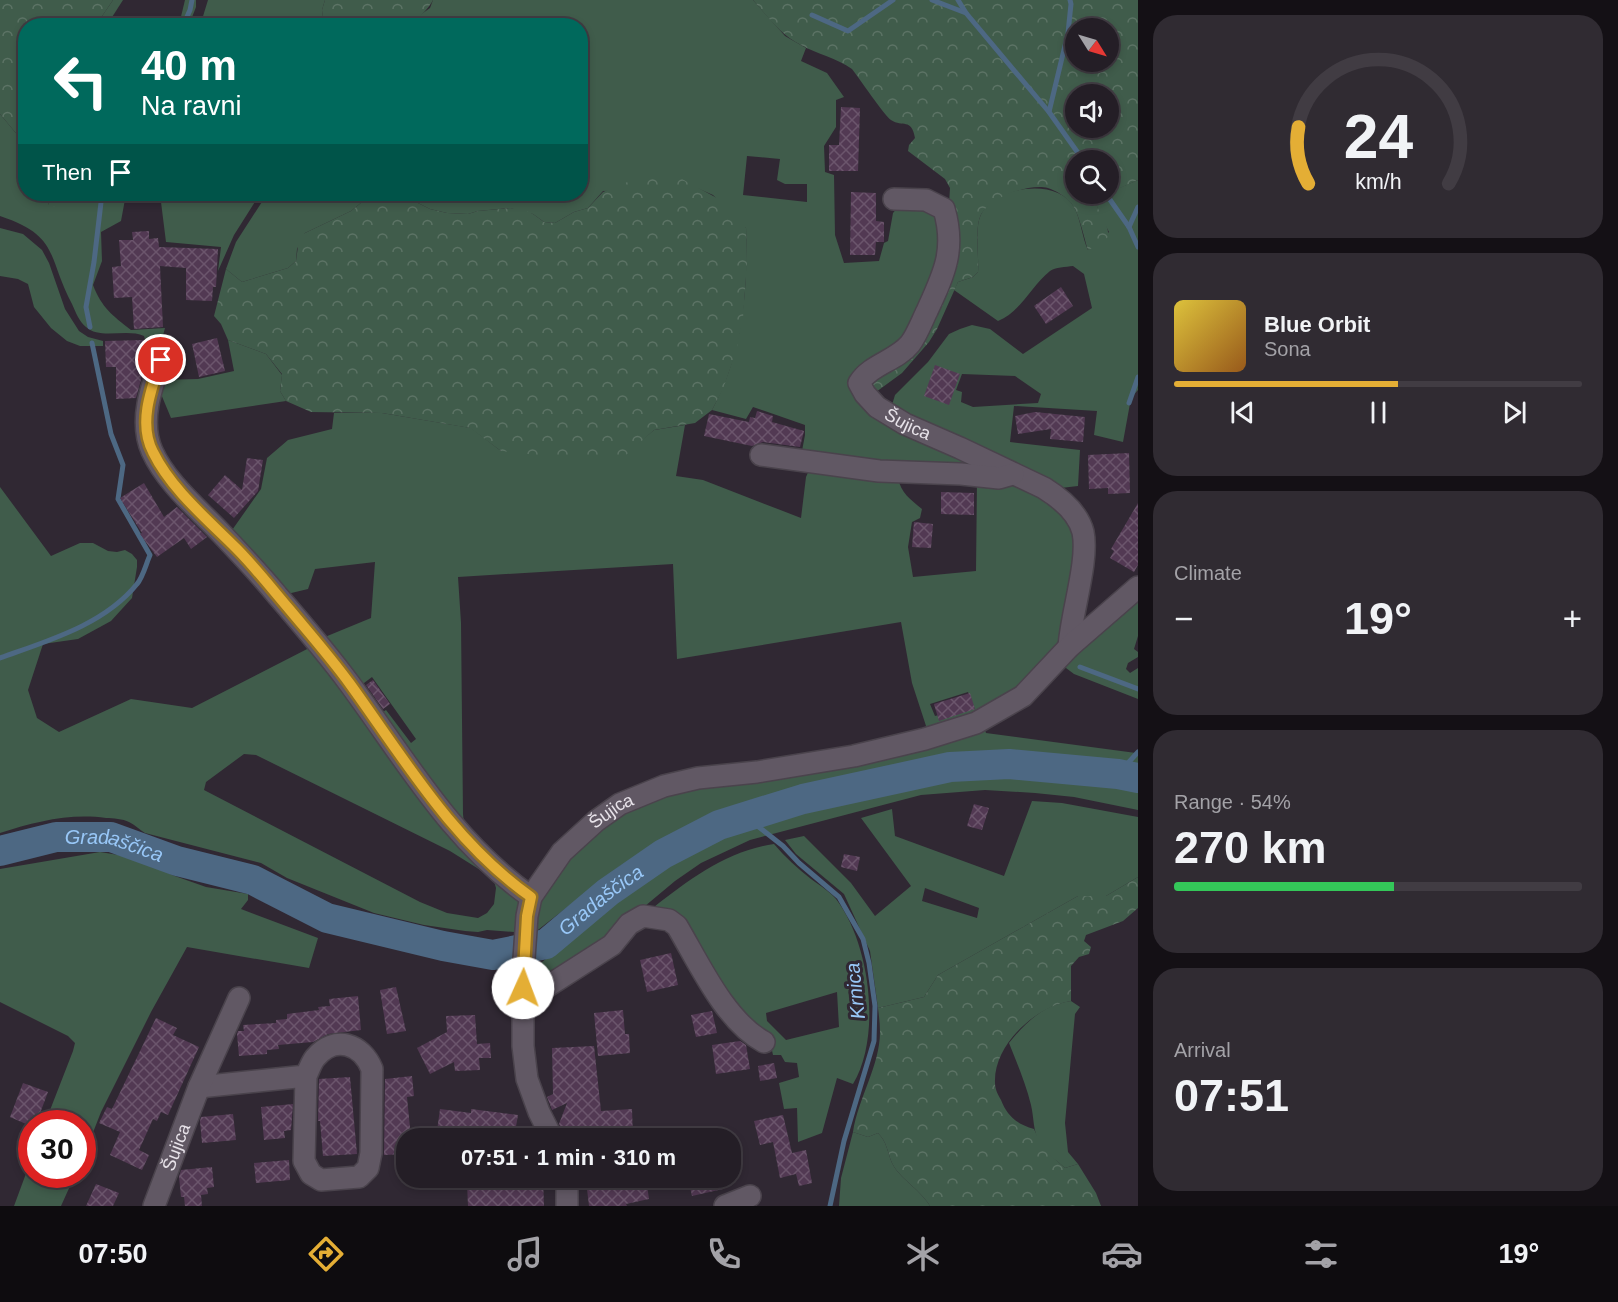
<!DOCTYPE html>
<html lang="en">
<head>
<meta charset="utf-8">
<style>
  :root { --surface:#241e26; --page:#302b32; --text:#f1f3f6; --muted:#a3a2a7; --line:#413c43; --accent:#e4ae35 }
  body { margin:0; font-family:Helvetica,sans-serif; background:var(--page); color:var(--text); height:100vh; display:flex; flex-direction:column; font-size:22px; white-space:nowrap }
  * { box-sizing:border-box; margin:0 }
  p { font-size:20px; color:var(--muted) }
  .icon { flex:none; width:33px; height:33px; fill:none; stroke:currentColor; stroke-width:2; stroke-linecap:round; stroke-linejoin:round }
  .map { position:relative; flex:1; overflow:hidden }
  .panel { display:flex; flex-direction:column; gap:15px; padding:15px; background:#141015; width:480px }
  .panel>* { flex:none }
  .top-card { position:absolute; left:18px; top:18px; width:570px; height:183px; border-radius:24px; box-shadow:0 3px 9px #0003,0 0 0 2px var(--line); background:#00695c; color:#fff; overflow:hidden }
  .needle { width:39px; rotate:127deg }
  .fabs { position:absolute; left:1065px; top:18px; display:grid; gap:12px }
  .fabs a { display:grid; place-items:center; width:54px; height:54px; border-radius:50%; background:var(--surface); box-shadow:0 3px 9px #0003,0 0 0 2px var(--line); font-size:30px }
  .speed { position:absolute; left:18px; top:1110px; display:flex; gap:12px; font-size:30px; font-weight:700; text-align:center }
  .speed>* { display:grid; place-content:center; width:78px; height:78px; border-radius:50%; background:var(--surface); box-shadow:0 3px 9px #0003,0 0 0 2px var(--line); line-height:1 }
  .speed .limit { border:9px solid #d22; background:#fff; color:#111 }
  .pin { position:absolute; display:grid; place-items:center; width:51px; height:51px; color:#fff; margin:-26px; border:3px solid #fff; border-radius:50%; box-shadow:0 2px 6px #0007 }
  .me { position:absolute; width:66px; margin:-33px; rotate:2deg; stroke-linejoin:round; filter:drop-shadow(0 0 4px #0008) }
  .turn { display:flex; align-items:center; gap:21px; height:126px; padding:0 24px; font-size:27px }
  .turn .icon { width:78px; height:78px; stroke-width:2.5 }
  .turn b { display:block; font-size:42px; line-height:51px }
  .then { display:flex; align-items:center; height:57px; padding:0 24px; background:#0003; gap:12px; font-size:22px }
  .big { font-size:45px; font-weight:700; line-height:1.1 }
  .panel .widget { flex:1; display:flex; flex-direction:column; justify-content:center; gap:9px; min-width:0; padding:0 21px; border-radius:24px; background:var(--page) }
  .panel .dial { align-items:center; gap:0 }
  .dial svg { height:156px; overflow:visible; fill:none; stroke:var(--line); stroke-width:7; stroke-linecap:round; text-anchor:middle }
  .dial text { fill:var(--text); stroke:none }
  .song { display:flex; align-items:center; gap:18px }
  .cover { width:72px; height:72px; border-radius:9px; background:linear-gradient(135deg,hsl(50 70% 55%),hsl(30 70% 35%)) }
  .played { height:6px; border-radius:3px; background:linear-gradient(90deg,var(--accent) 55%,var(--line) 55%) }
  .keys { display:flex; justify-content:space-around; direction:ltr }
  .heat { display:flex; justify-content:space-between; align-items:center; font-size:33px; direction:ltr }
  .charge { height:9px; border-radius:4px; background:linear-gradient(90deg,#34c759 54%,var(--line) 0) }
  .trip { position:absolute; left:396px; top:1128px; width:345px; height:60px; border-radius:24px; background:var(--surface); box-shadow:0 3px 9px #0003,0 0 0 2px var(--line); font-weight:700; line-height:60px; text-align:center }
  .tabs { display:flex; height:96px; justify-content:space-around; align-items:center; background:#0e0c0f; color:var(--muted) }
  .tabs .icon { width:42px; height:42px }
  .tabs .selected { color:var(--accent) }
  .tabs b { font-size:27px; color:var(--text) }
  main { display:flex; flex:1; min-height:0 }
  .map>svg:first-child { display:block }
  .grass { fill:#405c4b; fill-rule:evenodd }
  .forest { fill:url(#forest-crowns); fill-rule:evenodd }
  .lines { fill:none; stroke-linecap:round; stroke-linejoin:round }
  .stream { stroke:#4d6883; stroke-width:5 }
  .river { stroke:#4d6883; stroke-width:30 }
  .building { fill:url(#building-cross-hatch) }
  .street-casing { stroke:#4a434c; stroke-width:24 }
  .street { stroke:#615864; stroke-width:21 }
  .route-casing { stroke:#947122; stroke-width:15 }
  .route { stroke:#e4ae35; stroke-width:10 }
  .labels { text-anchor:middle; stroke-width:6; stroke-linejoin:round; paint-order:stroke }
  .street-label { font-size:18px; fill:#e7e2e9; stroke:#302833 }
  .water-label { font-size:20px; font-style:italic; fill:#98c7f7; stroke:#302833 }
</style>
</head>
<body>
<main>
<div class="map">
<svg width="1138" height="1206" viewBox="0 0 1138 1206">
  <defs>
    <pattern id="forest-crowns" width="20" height="18" patternUnits="userSpaceOnUse" patternTransform="scale(1.5)"><rect width="20" height="18" fill="#405c4b"/><path d="M2 6a3 3 0 1 1 6 0M12 15a3 3 0 1 1 6 0" fill="none" stroke="#5c7365"/></pattern>
    <pattern id="building-cross-hatch" width="8" height="8" patternUnits="userSpaceOnUse" patternTransform="scale(1.5)"><rect width="8" height="8" fill="#523953"/><path d="M0 0l8 8M0 8l8-8" fill="none" stroke="#6b556c"/></pattern>
  </defs>
  <rect width="100%" height="100%" fill="#302833"/>
  <g class="grass">
    <path d="M113,0H123L107,25H96Z"/>
    <path d="M185,0H196V7L189,25H179Z"/>
    <path d="M208,0H325L322,10L324,25L200,26Z"/>
    <path d="M433,0H753L785,36L806,48L801,61L827,73L844,97L836,100V127L824,146L825,172L834,175L835,235L844,263L879,261L884,243L888,241L893,213L898,207L919,206L940,219L943,247L909,335L853,385L998,471L801,456L805,435V425L753,407L746,419L712,410C743,353 748,292 746,228L713,195L697,188L603,191L588,208L574,212L555,223L544,222L533,214L510,208L478,211L468,214L447,213L430,209L404,196L395,194H580V26H381L409,23L430,8ZM747,156L780,159L777,180L785,184H807V202L743,195Z"/>
    <path d="M0,114L25,144L26,194H45L49,205L69,198L71,194H126L121,221L101,232L102,261L93,285C102,308 112,315 131,330L165,328L161,343L155,348L147,347L144,336C127,328 100,340 86,327C79,321 76,313 72,304C47,257 60,236 0,216Z"/>
    <path d="M1138,180V390L1131,398L1123,442L1094,435L1097,411L1014,406L1010,442L1080,450L1078,486L1052,489L961,444L892,405L895,395L928,362L949,334L960,329L972,325L990,329L1023,354L1092,308L1084,274L1073,266C1066,267 1055,267 1050,271C1031,286 1021,312 998,321L954,290L958,282L973,277L978,272C979,258 975,229 980,217C991,187 1057,176 1074,207C1081,220 1082,237 1088,250L1109,232L1099,213L1096,203L1105,194ZM962,374L1015,376L1041,394L1038,403L973,407L961,402L962,392L956,390Z"/>
    <path d="M160,194H260L234,235L218,271L221,247L166,242Z"/>
    <path d="M267,194H378L367,198L351,211L305,233L297,249L296,261L288,268L242,282L226,269L236,242Z"/>
    <path d="M0,228L23,234L42,250L49,263L65,309L79,331L88,337L103,341V346H80L67,341L51,328L34,307L28,284L18,279L0,276Z"/>
    <path d="M228,340L266,354L282,375L280,391L286,401L171,418L161,394L160,380L198,379L234,371Z"/>
    <path d="M334,413H382L471,428L501,451L636,445L654,430L685,425L676,476L703,480L801,518L806,477L811,466L898,478C901,493 910,499 922,509L920,518L912,522L908,547L913,577L976,571L977,479L1010,480L1043,491L1079,531L1061,642L1003,703L928,732L912,683L901,622L677,659L673,564L458,577L461,623L463,814L465,833L378,715L386,710L411,743L416,739L372,677L356,689L320,639L371,618L375,562L315,569L308,589L283,595L230,533L261,489L267,458L288,440L332,429ZM968,692L973,706L935,716L930,704Z"/>
    <path d="M0,487L51,556L80,543H93L108,551L117,552L125,550L132,554L137,560V567L132,598L111,621L78,639L43,644L28,690L37,718L59,732L131,699L192,708L313,646L513,893L519,902L514,932L487,930L478,932L465,931L424,925L374,913L287,878L261,863L145,833C140,830 135,825 129,822C123,819 113,818 106,818C69,813 35,822 0,833ZM244,754L256,755L450,851L493,878L496,888L494,904L487,913L478,918L447,913L420,902L204,790L206,782Z"/>
    <path d="M1138,592V636L1134,649L1138,652V657L1128,663L1126,669L1130,673L1138,668V699L1074,674L1066,668L1067,659Z"/>
    <path d="M984,727L986,733L1136,753L1138,751V768L1023,754L967,753L751,800L690,826L620,866L534,933V913L557,869L603,825L652,798Z"/>
    <path d="M962,773L1044,774L1107,787L1138,790V810L1074,797L1035,793L985,790L921,795L750,840L701,863L675,881L590,952L531,989V971L651,873L718,833L747,830L776,821L795,811L866,792Z"/>
    <path d="M1032,801L1062,803L1138,817V877L1106,896H1078L938,975L924,997L878,1008L870,951L844,894L796,854L785,840L804,836L851,883L875,916L911,886L861,818L892,809L895,836L1004,876ZM925,888L979,908L977,918L922,901Z"/>
    <path d="M774,844C785,857 797,868 811,879C819,885 829,891 836,899C870,943 882,1036 853,1084L837,1078L822,1133L798,1142L797,1108L784,1109L779,1083L799,1077L797,1063L785,1062L781,1055H773L769,1037L749,1030L654,907C690,879 727,851 774,844ZM837,992L839,1027L786,1040L767,1021L766,1013Z"/>
    <path d="M100,852L143,859L172,875L206,887L248,894V900L241,909L318,938L309,968L187,947L151,1012L101,1112L83,1158L82,1124L45,1123L73,1051L75,1043L68,1036L0,1002V869Z"/>
    <path d="M1071,1001L1080,1007L1075,1014L1065,1123L1068,1152L1078,1164L1065,1168C1056,1160 1045,1153 1039,1142C1033,1130 1034,1118 1031,1105C1026,1084 1017,1063 1009,1043C1026,1022 1043,1005 1071,1001Z"/>
    <path d="M853,1132L868,1137L878,1133C887,1142 887,1151 892,1163C899,1178 921,1190 930,1206H839L841,1178Z"/>
    <path d="M31,1160L32,1174L75,1175L61,1206H14Z"/>
  </g>
  <g class="forest">
    <path d="M0,0H113L96,25L26,26L25,144L0,114Z"/>
    <path d="M325,0H433C429,8 418,20 408,23C400,26 369,25 359,23L357,25L324,26L322,10Z"/>
    <path d="M753,0H1138V180L1109,193L1108,160H1076V194H1108L1100,198L1096,203C1099,214 1110,226 1108,237L1099,245L1088,250C1084,238 1079,212 1071,203C1065,196 1057,191 1048,188C1029,183 987,198 980,217C975,229 979,258 978,272L973,277L958,282L937,329L929,342L902,373L876,392L867,387L921,337L949,205L950,188L945,179L908,151L909,145L915,138C911,117 903,128 891,120C884,115 859,78 852,69C837,58 817,54 801,45C781,35 768,17 753,0ZM1076,28H1108V62H1076ZM1076,94H1108V128H1076Z"/>
    <path d="M660,174L674,175L682,179L726,203L738,214L746,228L747,263L743,318L736,352L723,389L712,410L695,423L654,430L625,456L615,462L589,461L501,451L470,428L382,413L311,412L286,401L280,391L282,374L266,354L228,340L221,324L214,316L226,269L242,282L288,268L296,261L299,239L305,233L351,211L367,198L378,194L404,196L430,209L447,213L468,214L478,211L510,208L524,210L533,214L544,222L555,223L574,212L588,208L603,192L630,181Z"/>
    <path d="M45,194H71L69,198L57,207L49,205Z"/>
    <path d="M1138,877V908L1123,921L1086,935L1084,941L1091,947L1089,954L1079,957L1071,966V1001C1036,1006 993,1045 995,1083C995,1089 998,1095 1001,1100C1007,1116 1018,1125 1034,1129C1041,1147 1051,1156 1065,1168L1078,1164L1096,1193L1101,1206H930C921,1190 899,1178 892,1163C887,1151 887,1142 878,1133L868,1137L853,1132C858,1099 880,1065 880,1032C880,1024 879,1016 878,1008L924,997L938,975L1078,896H1106Z"/>
  </g>
  <g class="lines">
    <g class="stream">
      <path d="M932,0L966,13"/>
      <path d="M958,0L966,13L1049,112L1083,160"/>
      <path d="M812,15L848,31L893,0"/>
      <path d="M183,26L190,10L192,0"/>
      <path d="M1049,112L1068,33L1071,4L1070,0"/>
      <path d="M1106,194L1129,227L1138,247"/>
      <path d="M1129,227L1138,207"/>
      <path d="M90,327L86,307L94,262L102,194"/>
      <path d="M1129,403L1138,377"/>
      <path d="M0,658C47,641 104,625 137,584C143,577 146,564 150,555L118,499L123,465L111,434L92,343"/>
      <path d="M1080,667L1138,689"/>
      <path d="M1118,774L1138,752"/>
      <path d="M746,817L783,846L799,863L839,897L863,939L869,963L875,1006L874,1041L844,1141L830,1206"/>
    </g>
    <path class="river" id="s1" d="M0,851L56,837H111L177,861L253,880L327,918L443,946L493,955L546,944L608,892L663,854L719,825L803,799L950,767L1009,764L1118,774L1138,778"/>
  </g>
  <g class="building">
    <path d="M841,107L860,108L858,171H829V145H839Z"/>
    <path d="M851,192L876,193V221L884,222V242H876L875,255H850Z"/>
    <path d="M149,231V239L158,238L159,247L218,249L216,287H213L212,301L186,300V268L160,266L163,327L134,329L132,297L114,298L112,267L121,266L119,240H133L132,232Z"/>
    <path d="M1061,287L1073,306L1046,324L1034,306Z"/>
    <path d="M217,338L225,371L199,377L192,344Z"/>
    <path d="M144,340V369L136,398L116,399V367H106L105,341Z"/>
    <path d="M935,365L960,374L949,405L924,396Z"/>
    <path d="M757,411L773,416L772,422L804,431L800,447L763,442L752,446L704,436L709,414L749,422L750,417L755,418Z"/>
    <path d="M1035,412L1085,417L1083,442L1050,439L1051,429L1018,434L1015,416Z"/>
    <path d="M1129,453L1130,493L1108,494V488L1089,489L1088,455Z"/>
    <path d="M247,458L263,460L258,491L234,518L208,495L225,475L242,490Z"/>
    <path d="M144,483L164,517L177,507L207,537L191,549L184,538L157,557L140,534L142,533L120,498Z"/>
    <path d="M941,492L974,493V515L941,514Z"/>
    <path d="M1138,503V565L1134,572L1110,558L1114,551L1111,549Z"/>
    <path d="M914,522L933,524L931,548L912,547Z"/>
    <path d="M373,680L390,704L383,709L366,685Z"/>
    <path d="M970,693L975,709L939,721L934,704Z"/>
    <path d="M974,804L989,808L982,830L967,826Z"/>
    <path d="M844,854L860,857L857,871L841,867Z"/>
    <path d="M671,953L678,985L647,992L640,960Z"/>
    <path d="M396,987L406,1031L387,1034L380,990Z"/>
    <path d="M358,996L361,1030L328,1034L313,1042L278,1045L279,1049L267,1050V1054L239,1056L237,1034L238,1031H244L243,1025L276,1023V1020L287,1019V1014L319,1010L318,1007L330,1006L329,999Z"/>
    <path d="M623,1010L625,1034H629L630,1053L598,1056L594,1013Z"/>
    <path d="M712,1011L717,1033L696,1037L691,1015Z"/>
    <path d="M475,1015L477,1044L490,1043L491,1058H479L480,1070L455,1071L454,1062L430,1074L417,1048L447,1032L446,1016Z"/>
    <path d="M156,1018L177,1028L173,1035L199,1047L168,1115L161,1112L157,1121L153,1119L139,1150L149,1155L142,1170L110,1155L120,1132L99,1123L107,1107L112,1109Z"/>
    <path d="M740,1041L746,1045L750,1069L716,1074L712,1045Z"/>
    <path d="M594,1046L601,1111L632,1109L633,1138H565L559,1124L567,1103L552,1110L551,1107L547,1097L553,1094L552,1048Z"/>
    <path d="M774,1063L777,1078L760,1081L758,1066Z"/>
    <path d="M412,1076L414,1096L407,1097L411,1138H406V1154L384,1155L385,1079Z"/>
    <path d="M350,1077L357,1154L323,1156L320,1121H318L319,1079Z"/>
    <path d="M23,1083L48,1092L36,1124H26L10,1117Z"/>
    <path d="M293,1104L291,1130L284,1131L285,1138L264,1140L261,1107Z"/>
    <path d="M440,1109L471,1113V1109L518,1115L514,1138H436Z"/>
    <path d="M233,1114L236,1140L202,1143L200,1121L201,1117Z"/>
    <path d="M783,1115L792,1153L806,1150L812,1183L799,1186L796,1174L780,1178L773,1142L760,1145L754,1121Z"/>
    <path d="M289,1160L290,1180L256,1183L254,1163Z"/>
    <path d="M212,1167L214,1187L207,1188L208,1194L201,1195L202,1206H185L184,1197H181L179,1177L181,1170Z"/>
    <path d="M477,1178H543L544,1206H468L467,1183H478Z"/>
    <path d="M607,1178H646L649,1199L626,1204L627,1206H589L587,1189L610,1186Z"/>
    <path d="M688,1178H721L723,1189L692,1196Z"/>
    <path d="M96,1184L119,1193L113,1206H86Z"/>
  </g>
  <g class="lines">
    <defs>
      <g id="street">
        <path id="s2" d="M894,199L926,200L944,209C956,250 944,274 927,311C922,321 917,335 910,344C896,361 871,364 859,383L865,394L877,407L905,424L960,448L1044,488C1060,498 1078,512 1083,532C1089,561 1071,614 1069,647"/>
        <path d="M166,346C155,378 137,417 152,451C166,482 196,507 219,531C239,552 259,573 277,595C302,624 327,653 349,683C406,760 451,841 531,897"/>
        <path d="M761,455L879,471L961,474L999,478L1013,474"/>
        <path d="M523,1002L612,945L629,924L643,916L669,920L677,926C699,963 725,1021 764,1042"/>
        <path d="M199,1087L306,1076C309,1070 311,1063 315,1058C335,1034 362,1044 372,1069L371,1153L368,1168L359,1177L321,1180L311,1174L304,1161L306,1076"/>
        <path id="s3" d="M552,1138L539,1112L527,1079L523,1046V973L527,916L531,897L562,852L596,821L620,804L664,786L698,778L757,772L854,756L925,739L976,723L1023,696L1069,647L1138,587"/>
        <path d="M567,1178V1206"/>
        <path id="s4" d="M154,1206L199,1087L239,998"/>
        <path d="M725,1206L750,1196"/>
      </g>
    </defs>
    <use href="#street" class="street-casing"/>
    <use href="#street" class="street"/>
  </g>
  <g class="lines">
    <defs>
      <path id="route" d="M161,360C151,389 138,424 153,452C171,489 207,519 236,548C255,567 272,589 290,610C310,634 331,658 350,684C405,760 453,842 531,897L527,916L523,988"/>
    </defs>
    <use href="#route" class="route-casing"/>
    <use href="#route" class="route"/>
  </g>
  <g class="labels">
    <g class="street-label">
      <text dy="6" stroke="none"><textPath href="#s2" startOffset="326">Šujica</textPath></text>
      <text dy="6" stroke="none"><textPath href="#s3" startOffset="366">Šujica</textPath></text>
      <text dy="6" stroke="none"><textPath href="#s4" startOffset="63">Šujica</textPath></text>
    </g>
    <g class="water-label">
      <text dy="7" stroke="none"><textPath href="#s1" startOffset="117">Gradaščica</textPath></text>
      <text dy="7" stroke="none"><textPath href="#s1" startOffset="639">Gradaščica</textPath></text>
      <text transform="translate(855 991) rotate(-96)" y="7">Krnica</text>
    </g>
  </g>
</svg>
<div class="fabs">
<a><svg class="needle" viewBox="-14 -14 28 28"><path d="M0-13l5 13h-10z" fill="#e53935"/><path d="M0 13l5-13h-10z" fill="#a3a2a7"/></svg></a>
<a><svg class="icon" aria-label="sound" viewBox="0 0 24 24"><path d="M4 9h4l5-4v14l-5-4H4zM17 9q2 3 0 6"/></svg></a>
<a><svg class="icon" aria-label="search" viewBox="0 0 24 24"><circle cx="10" cy="10" r="6"/><path d="M15 15l6 6"/></svg></a>
</div>
<div class="speed"><div class="limit">30</div></div>
<div class="pin" style="left:161px;top:360px;background:#d93025"><svg class="icon" aria-label="arrive" viewBox="0 0 24 24"><path d="M6 21V4h12l-3 4 3 4H6"/></svg></div>
<svg class="me" style="left:523px;top:988px" viewBox="-20 -20 40 40"><circle r="19" fill="#fff"/><path d="M0-13L10 11 0 6-10 11z" fill="#e4ae35"/></svg>
<div class="trip">07:51 · 1 min · 310 m</div>
<div class="top-card">
<div class="turn"><svg class="icon" aria-label="left" viewBox="0 0 24 24"><path d="M17 20v-9H6M10 6l-5 5 5 5"/></svg><div><b>40 m</b>Na ravni</div></div>
<div class="then">Then<svg class="icon" aria-label="arrive" viewBox="0 0 24 24"><path d="M6 21V4h12l-3 4 3 4H6"/></svg></div>
</div>
</div>
<section class="panel">
<div class="widget dial"><svg viewBox="0 0 100 80">
<path d="M14 69A42 42 0 1 1 86 69"/>
<path d="M14 69A42 42 0 0 1 9 40" stroke="#e4ae35"/>
<text x="50" y="56" font-size="32" font-weight="700">24</text>
<text x="50" y="72" font-size="11">km/h</text>
</svg></div>
<div class="widget">
<div class="song"><i class="cover"></i><div><b>Blue Orbit</b><p>Sona</p></div></div>
<div class="played"></div>
<div class="keys"><svg class="icon" aria-label="previous" viewBox="0 0 24 24"><path d="M18 5L8 12l10 7zM5 5v14"/></svg><svg class="icon" aria-label="pause" viewBox="0 0 24 24"><path d="M8 5v14M16 5v14"/></svg><svg class="icon" aria-label="next" viewBox="0 0 24 24"><path d="M6 5l10 7-10 7zM19 5v14"/></svg></div>
</div>
<div class="widget"><p>Climate</p>
<div class="heat"><a>−</a><b class="big">19°</b><a>+</a></div>
</div>
<div class="widget"><p>Range · 54%</p><b class="big">270 km</b><div class="charge"></div></div>
<div class="widget"><p>Arrival</p><b class="big">07:51</b></div>
</section>
</main>
<nav class="tabs">
<b>07:50</b>
<svg class="icon selected" aria-label="directions" viewBox="0 0 24 24"><path d="M12 3l9 9-9 9-9-9zM9 14v-3h6M13 9l2 2-2 2"/></svg>
<svg class="icon" aria-label="music" viewBox="0 0 24 24"><path d="M9 18V5l10-2v13"/><circle cx="6" cy="18" r="3"/><circle cx="16" cy="16" r="3"/></svg>
<svg class="icon" aria-label="phone" viewBox="0 0 24 24"><path d="M5 4h4l2 5-3 2q2 4 5 5l2-3 5 2v4C11 20 4 13 5 4z"/></svg>
<svg class="icon" aria-label="climate" viewBox="0 0 24 24"><path d="M12 3v18M4 7l16 10M4 17L20 7"/></svg>
<svg class="icon" aria-label="car" viewBox="0 0 24 24"><path d="M5 17H2v-5l4-1 3-4h7l3 4 3 1v5h-3M9 17h6M6 11h13"/><circle cx="7" cy="17" r="2"/><circle cx="17" cy="17" r="2"/></svg>
<svg class="icon" aria-label="filters" viewBox="0 0 24 24"><path d="M4 7h16M4 17h16"/><circle cx="9" cy="7" r="2"/><circle cx="15" cy="17" r="2"/></svg>
<b>19°</b>
</nav>
</body>
</html>
